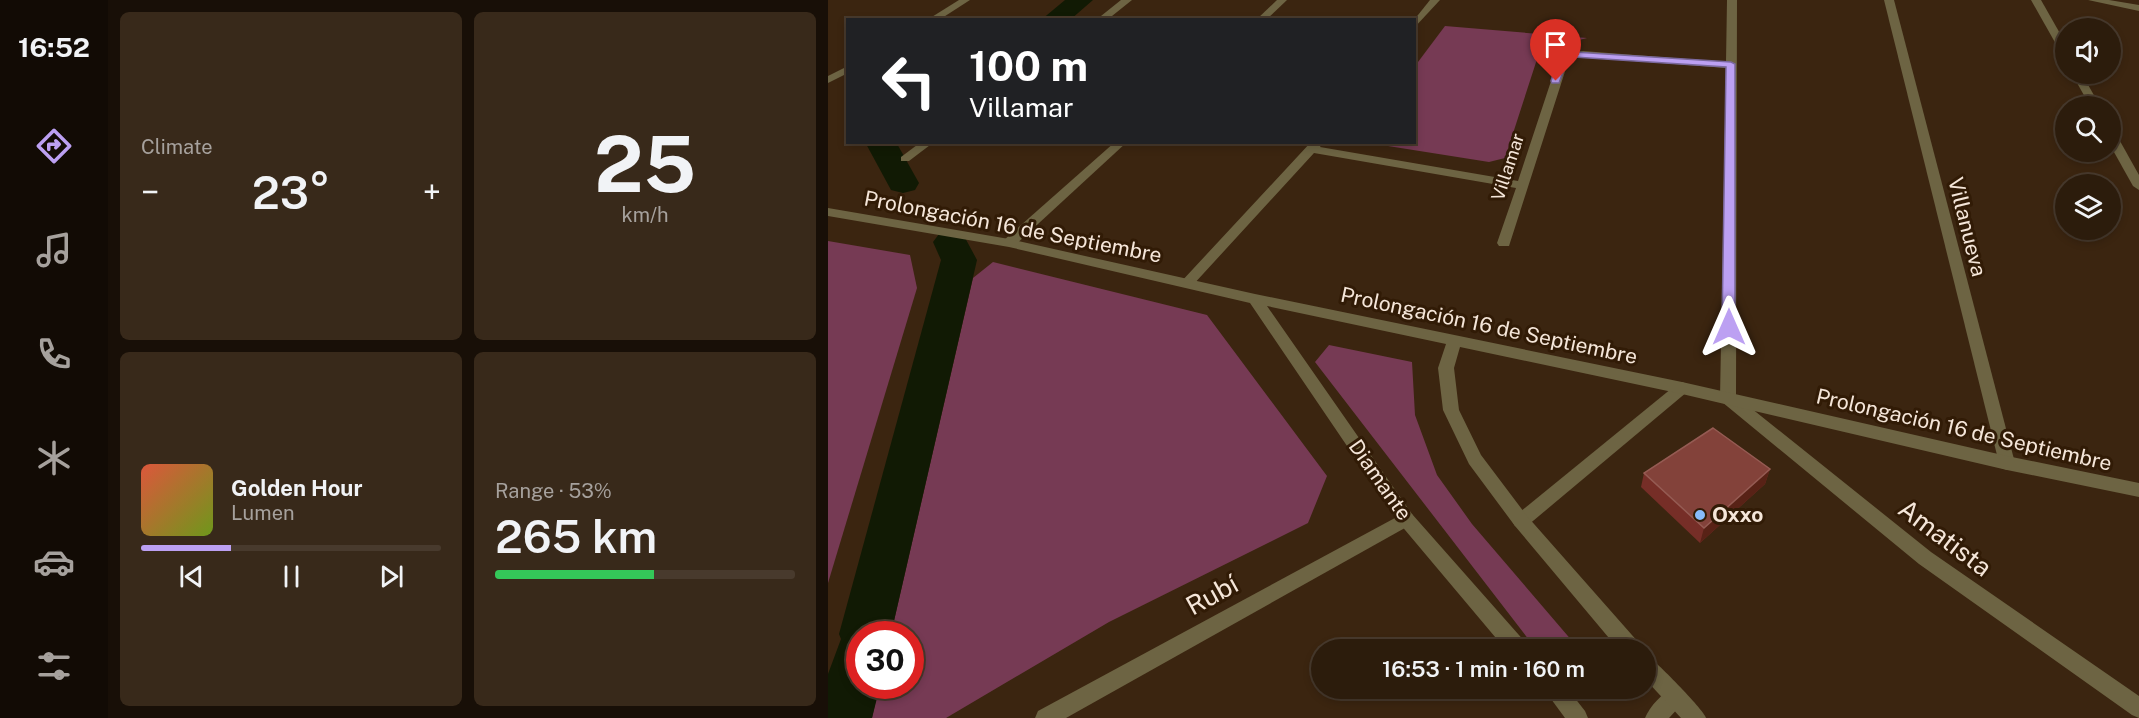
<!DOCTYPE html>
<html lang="en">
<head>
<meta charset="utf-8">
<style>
  :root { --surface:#2c1c0c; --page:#38291a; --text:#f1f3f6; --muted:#a6a19d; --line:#483a2d; --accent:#bca0f2 }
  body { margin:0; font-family:"Public Sans",sans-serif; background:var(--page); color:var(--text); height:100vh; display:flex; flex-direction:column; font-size:22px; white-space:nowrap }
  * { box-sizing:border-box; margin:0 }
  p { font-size:20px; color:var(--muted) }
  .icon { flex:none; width:33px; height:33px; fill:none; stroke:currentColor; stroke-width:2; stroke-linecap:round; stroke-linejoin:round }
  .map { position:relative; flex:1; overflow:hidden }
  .panel { display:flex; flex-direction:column; gap:12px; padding:12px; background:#180f07; width:720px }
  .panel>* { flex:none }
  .banner { position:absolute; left:18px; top:18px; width:570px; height:126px; border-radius:0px; box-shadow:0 3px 9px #0003,0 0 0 2px var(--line); background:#202124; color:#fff; overflow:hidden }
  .fabs { position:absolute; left:1227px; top:18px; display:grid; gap:12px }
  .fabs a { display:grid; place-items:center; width:66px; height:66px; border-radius:50%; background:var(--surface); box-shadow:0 3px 9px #0003,0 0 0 2px var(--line); font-size:30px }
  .speed { position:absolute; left:18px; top:621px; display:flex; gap:12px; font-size:30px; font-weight:700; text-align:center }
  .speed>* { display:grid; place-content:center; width:78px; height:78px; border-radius:50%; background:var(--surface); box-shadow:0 3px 9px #0003,0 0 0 2px var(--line); line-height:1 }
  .speed .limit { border:9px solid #d22; background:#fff; color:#111 }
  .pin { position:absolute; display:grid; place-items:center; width:51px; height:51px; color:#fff; margin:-62px -26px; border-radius:50% 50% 50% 0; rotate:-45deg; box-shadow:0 0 6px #0007 }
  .pin .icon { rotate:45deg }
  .me { position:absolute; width:66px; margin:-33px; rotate:0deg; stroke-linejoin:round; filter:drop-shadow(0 0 4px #0008) }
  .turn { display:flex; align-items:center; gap:21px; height:126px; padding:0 24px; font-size:27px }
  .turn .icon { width:78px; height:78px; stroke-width:2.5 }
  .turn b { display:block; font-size:42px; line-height:51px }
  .big { font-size:45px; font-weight:600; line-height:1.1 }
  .panel .tile { flex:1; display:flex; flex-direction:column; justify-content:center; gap:9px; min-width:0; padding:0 21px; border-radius:9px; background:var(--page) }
  .panel .dial { align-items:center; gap:0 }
  .dial b { font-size:78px; line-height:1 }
  .song { display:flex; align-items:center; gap:18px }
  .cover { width:72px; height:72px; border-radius:9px; background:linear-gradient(135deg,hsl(10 70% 55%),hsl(80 70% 35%)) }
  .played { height:6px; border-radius:3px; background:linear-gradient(90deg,var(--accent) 30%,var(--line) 30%) }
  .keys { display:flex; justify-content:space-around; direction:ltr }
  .heat { display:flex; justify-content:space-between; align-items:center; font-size:33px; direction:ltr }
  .charge { height:9px; border-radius:4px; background:linear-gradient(90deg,#34c759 53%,var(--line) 0) }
  .panel .tiles { flex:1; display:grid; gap:12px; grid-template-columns:repeat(2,1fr) }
  .trip { position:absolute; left:483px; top:639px; width:345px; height:60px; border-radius:30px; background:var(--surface); box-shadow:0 3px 9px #0003,0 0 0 2px var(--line); font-weight:600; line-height:60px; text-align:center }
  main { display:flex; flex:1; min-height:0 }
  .tabs { display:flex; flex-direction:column; width:108px; justify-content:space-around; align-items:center; background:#120b05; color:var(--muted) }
  .tabs .icon { width:42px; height:42px }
  .tabs .selected { color:var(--accent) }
  .tabs b { font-size:27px; color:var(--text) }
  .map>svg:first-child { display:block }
  .green { fill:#763a54 }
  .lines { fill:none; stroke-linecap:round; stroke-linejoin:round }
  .canal { fill:#111a04; fill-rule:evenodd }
  .service { fill:#6d6443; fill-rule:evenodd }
  .minor { fill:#6d6443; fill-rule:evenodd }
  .tertiary { fill:#6d6443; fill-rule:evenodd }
  .wall { fill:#762e27 }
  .shaded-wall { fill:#582216 }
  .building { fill:#83423a; stroke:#955b53; stroke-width:1.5 }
  .route { fill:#bca0f2; stroke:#7a689d; stroke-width:1.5 }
  .poi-dot { fill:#87bbfb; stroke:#311b06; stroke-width:2 }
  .labels { text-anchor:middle; stroke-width:6; stroke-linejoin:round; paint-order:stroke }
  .far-street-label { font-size:18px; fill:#f5e6d9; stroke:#311b06 }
  .street-label { font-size:21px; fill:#f5e6d9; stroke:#311b06 }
  .poi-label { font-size:21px; font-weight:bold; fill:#f5e6d9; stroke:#311b06; text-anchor:start }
  .near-street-label { font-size:26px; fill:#f5e6d9; stroke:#311b06 }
</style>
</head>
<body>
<main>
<nav class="tabs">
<b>16:52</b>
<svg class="icon selected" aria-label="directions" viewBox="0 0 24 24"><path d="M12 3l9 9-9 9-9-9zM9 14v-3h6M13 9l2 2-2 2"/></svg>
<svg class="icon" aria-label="music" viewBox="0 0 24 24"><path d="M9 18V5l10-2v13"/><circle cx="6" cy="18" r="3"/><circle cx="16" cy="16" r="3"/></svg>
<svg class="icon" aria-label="phone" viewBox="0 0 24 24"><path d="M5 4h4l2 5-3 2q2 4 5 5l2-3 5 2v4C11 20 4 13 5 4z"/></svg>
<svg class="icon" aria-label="climate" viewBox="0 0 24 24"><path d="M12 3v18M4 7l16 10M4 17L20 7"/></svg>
<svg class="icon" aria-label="car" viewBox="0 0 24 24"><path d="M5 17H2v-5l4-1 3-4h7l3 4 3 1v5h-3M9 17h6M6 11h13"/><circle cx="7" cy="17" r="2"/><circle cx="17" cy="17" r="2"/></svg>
<svg class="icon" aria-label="filters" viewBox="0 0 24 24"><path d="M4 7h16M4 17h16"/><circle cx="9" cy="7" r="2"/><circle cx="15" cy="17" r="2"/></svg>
</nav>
<section class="panel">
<div class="tiles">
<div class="tile"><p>Climate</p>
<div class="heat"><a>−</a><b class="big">23°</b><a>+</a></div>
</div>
<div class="tile dial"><b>25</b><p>km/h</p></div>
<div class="tile">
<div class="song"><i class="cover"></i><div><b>Golden Hour</b><p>Lumen</p></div></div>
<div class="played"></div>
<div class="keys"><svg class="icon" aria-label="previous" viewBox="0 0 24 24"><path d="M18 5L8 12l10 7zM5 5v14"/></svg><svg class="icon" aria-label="pause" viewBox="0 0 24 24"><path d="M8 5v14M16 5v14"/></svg><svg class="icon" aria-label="next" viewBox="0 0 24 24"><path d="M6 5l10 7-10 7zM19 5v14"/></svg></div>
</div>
<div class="tile"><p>Range · 53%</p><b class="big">265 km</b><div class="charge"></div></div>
</div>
</section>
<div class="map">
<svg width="1311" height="718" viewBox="0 0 1311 718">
  <rect width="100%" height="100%" fill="#3b2510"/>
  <g class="green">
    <path d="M617,26L759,38L712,50L677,158L661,162L541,143L586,142L587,66Z"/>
    <path d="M0,241L82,255L89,288L0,583Z"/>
    <path d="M165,262L379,315L499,476L480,523L281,622L118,718H44L51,686H82V634H63L145,278Z"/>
    <path d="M501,345L584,362L587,415L609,475L644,524L751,649H708L487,362Z"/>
  </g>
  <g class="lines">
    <g class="canal">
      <path d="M237,0H265L242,20H213Z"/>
      <path d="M37,142H68L91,183L87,190L75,193L63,190Z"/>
      <path d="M123,231L135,234L149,260L63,634H32V686H52L44,718H0V674L13,639L11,634L113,260L105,242L111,234Z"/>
    </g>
    <path class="service" d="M854,382L859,384L862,388L859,392L699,526L693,528L687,526L684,521L687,516L849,384Z"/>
    <g class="minor">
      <path d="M131,0H142L111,20H99Z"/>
      <path d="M293,0H304L279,20H268Z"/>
      <path d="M449,0H459L438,20H428Z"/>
      <path d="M602,0H612L586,28V20Z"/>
      <path d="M899,0H909L908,396L1103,552L1311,696V718L1304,715L1091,564L894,402L892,398L898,68L755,57L741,59L681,246H671L669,243L688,188L486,153L364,286H354L352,283L483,142H495L492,147L690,181L730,60L734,54L755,51L898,62Z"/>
      <path d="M1056,0H1066L1187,463L1185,468L1179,470L1173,468L1171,463Z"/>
      <path d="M1203,0H1213L1238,44V56L1233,53Z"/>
      <path d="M1260,0H1281L1311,5V11Z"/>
      <path d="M20,66V73L0,83V76Z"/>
      <path d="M1244,74H1254L1272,106H1262Z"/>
      <path d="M1282,131L1288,134L1311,175V190L1305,186L1282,145Z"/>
      <path d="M93,142H106L81,161H73V157Z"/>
      <path d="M287,142H299L186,246H176L174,243L176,240Z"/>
      <path d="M578,512L584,514L587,519L584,524L238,718H207L210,711Z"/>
      <path d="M846,688L853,691L856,698L853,705L841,718H817C822,706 834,693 846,688Z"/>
    </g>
    <g class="tertiary">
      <path d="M0,208L181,239L427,294L854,382L1179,456L1311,483V497L1179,470L854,394L632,347L626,368L631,410L653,455L699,516L811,643L814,650H791L687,526L641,464L615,410L610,368L618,344L439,306L584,514L698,643L701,650H678L572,524L422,303L181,247L0,216Z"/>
      <path d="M818,655C826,659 875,709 878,718H853L818,680Z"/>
      <path d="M715,688H739L757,711L760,718H737Z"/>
    </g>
  </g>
  <path class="wall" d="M942,469L937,484L872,543L813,487L816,473Z"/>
  <path class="shaded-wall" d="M942,469L937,484L872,543L876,528Z"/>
  <path class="building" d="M885,428L942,469L876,528L816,473Z"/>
  <path class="route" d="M746,52L903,62L907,64V327L905,330L901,331L894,327L898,67L746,57L739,61L731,83H724L723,81C728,65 729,55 746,52Z"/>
  <circle class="poi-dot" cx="872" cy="515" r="6"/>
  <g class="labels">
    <g class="far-street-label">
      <text transform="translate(680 167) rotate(-72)" y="6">Villamar</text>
    </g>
    <g class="street-label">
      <text transform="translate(185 227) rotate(11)" y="7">Prolongación 16 de Septiembre</text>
      <text transform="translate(1139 227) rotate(76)" y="7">Villanueva</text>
      <text transform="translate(661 326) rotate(12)" y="7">Prolongación 16 de Septiembre</text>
      <text transform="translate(1136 430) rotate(13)" y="7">Prolongación 16 de Septiembre</text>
      <text transform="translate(552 480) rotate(55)" y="7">Diamante</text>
    </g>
    <g class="poi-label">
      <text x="884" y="522">Oxxo</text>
    </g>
    <g class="near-street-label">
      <text transform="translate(1117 538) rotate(37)" y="9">Amatista</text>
      <text transform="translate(384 595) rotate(-29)" y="9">Rubí</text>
    </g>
  </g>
</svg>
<div class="fabs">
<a><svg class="icon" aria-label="sound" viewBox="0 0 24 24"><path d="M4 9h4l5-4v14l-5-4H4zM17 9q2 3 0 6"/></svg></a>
<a><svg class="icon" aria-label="search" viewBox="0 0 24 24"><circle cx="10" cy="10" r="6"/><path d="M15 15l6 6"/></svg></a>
<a><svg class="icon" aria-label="layers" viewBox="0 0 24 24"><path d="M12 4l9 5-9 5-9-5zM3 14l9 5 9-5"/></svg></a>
</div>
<div class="speed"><div class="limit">30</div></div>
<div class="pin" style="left:728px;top:81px;background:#d93025"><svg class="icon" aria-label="arrive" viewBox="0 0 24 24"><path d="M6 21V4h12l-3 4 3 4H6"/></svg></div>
<svg class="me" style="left:901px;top:327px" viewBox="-20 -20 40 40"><path d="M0-17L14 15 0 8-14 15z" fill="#bca0f2" stroke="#fff" stroke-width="4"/></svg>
<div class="trip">16:53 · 1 min · 160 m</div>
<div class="banner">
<div class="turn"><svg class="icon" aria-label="left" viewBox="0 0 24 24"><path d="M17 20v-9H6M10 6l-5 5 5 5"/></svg><div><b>100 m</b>Villamar</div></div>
</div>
</div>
</main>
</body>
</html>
